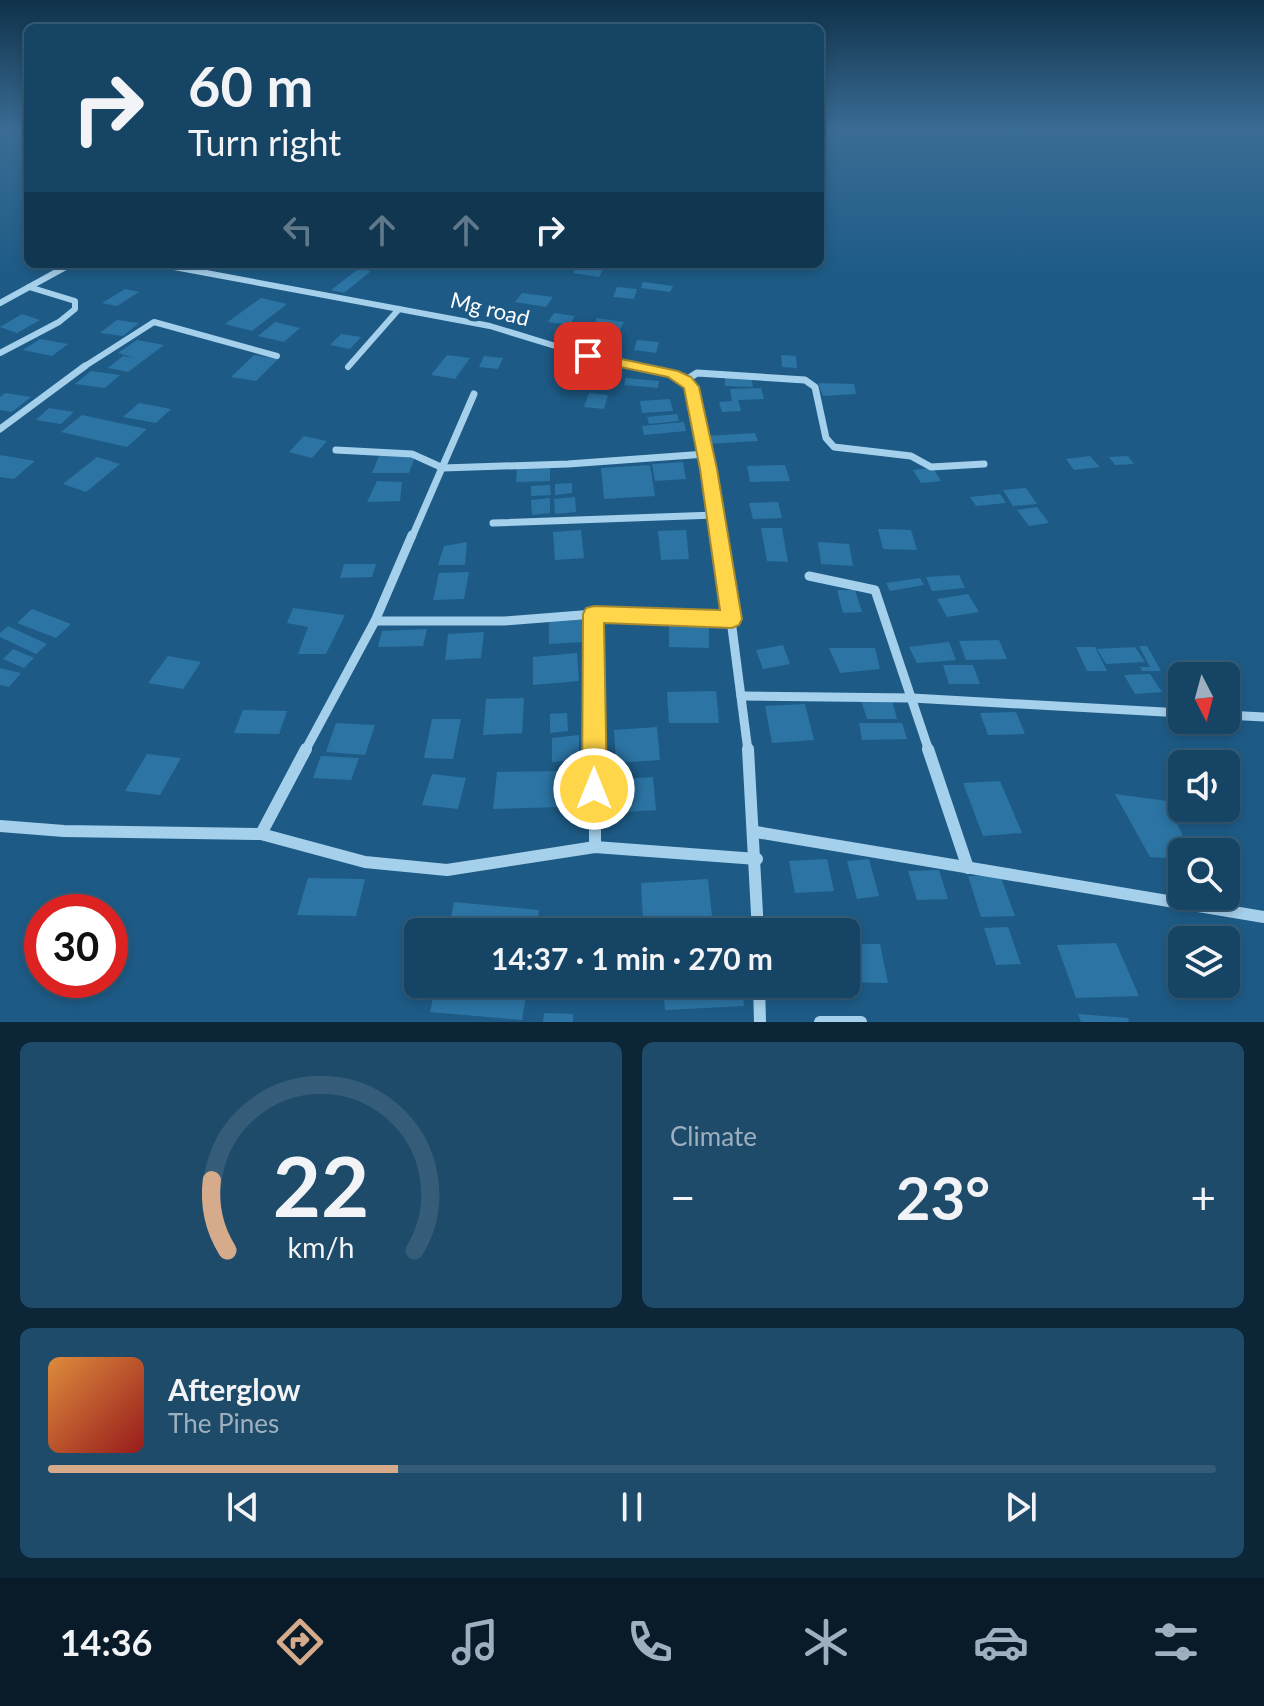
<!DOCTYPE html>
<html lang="en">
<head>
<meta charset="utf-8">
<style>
  :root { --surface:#164464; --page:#1f4b6a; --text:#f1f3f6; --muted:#9eb0bf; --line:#355c78; --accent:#d6ab8b }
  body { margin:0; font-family:Lato,sans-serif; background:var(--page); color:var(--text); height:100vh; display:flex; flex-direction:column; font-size:30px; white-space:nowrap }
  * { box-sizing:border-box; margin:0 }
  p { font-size:26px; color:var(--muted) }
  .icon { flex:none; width:44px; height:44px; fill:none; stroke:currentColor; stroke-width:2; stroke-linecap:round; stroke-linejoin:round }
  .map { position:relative; height:1022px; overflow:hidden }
  .panel { display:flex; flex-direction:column; gap:20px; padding:20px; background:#0c2537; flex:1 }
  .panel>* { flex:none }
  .hud { position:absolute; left:24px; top:24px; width:800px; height:244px; border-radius:12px; box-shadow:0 4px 12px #0003,0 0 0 2px var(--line); background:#164464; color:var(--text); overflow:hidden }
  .needle { width:52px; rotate:174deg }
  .tools { position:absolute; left:1168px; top:662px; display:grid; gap:16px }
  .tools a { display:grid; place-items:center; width:72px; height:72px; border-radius:12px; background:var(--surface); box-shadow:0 4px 12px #0003,0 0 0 2px var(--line); font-size:40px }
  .speed { position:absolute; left:24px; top:894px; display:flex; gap:16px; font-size:40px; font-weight:700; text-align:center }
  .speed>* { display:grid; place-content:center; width:104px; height:104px; border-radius:50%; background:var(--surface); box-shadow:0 4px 12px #0003,0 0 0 2px var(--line); line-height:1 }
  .speed .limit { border:12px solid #d22; background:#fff; color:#111 }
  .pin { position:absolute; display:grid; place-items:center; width:68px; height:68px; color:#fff; margin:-34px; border-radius:16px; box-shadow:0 4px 12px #0006 }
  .me { position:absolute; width:88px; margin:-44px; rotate:0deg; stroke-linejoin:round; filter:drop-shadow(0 0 6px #0008) }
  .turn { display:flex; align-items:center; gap:28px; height:168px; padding:0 32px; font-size:36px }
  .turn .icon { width:104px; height:104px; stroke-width:2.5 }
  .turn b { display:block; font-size:56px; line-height:68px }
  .lanes { display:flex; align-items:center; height:76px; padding:0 32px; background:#0003; justify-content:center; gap:40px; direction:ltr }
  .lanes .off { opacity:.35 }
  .big { font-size:60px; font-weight:700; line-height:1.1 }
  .panel .tile { flex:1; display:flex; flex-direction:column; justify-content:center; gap:12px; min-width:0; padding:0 28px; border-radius:12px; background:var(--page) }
  .panel .dial { align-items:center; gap:0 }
  .dial svg { height:208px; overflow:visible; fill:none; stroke:var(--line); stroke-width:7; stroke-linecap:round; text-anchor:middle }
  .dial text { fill:var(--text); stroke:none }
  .song { display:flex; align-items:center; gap:24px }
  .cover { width:96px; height:96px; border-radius:12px; background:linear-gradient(135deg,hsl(30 70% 55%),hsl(0 70% 35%)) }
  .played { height:8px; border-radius:4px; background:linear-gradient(90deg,var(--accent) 30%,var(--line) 30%) }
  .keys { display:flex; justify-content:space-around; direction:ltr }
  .heat { display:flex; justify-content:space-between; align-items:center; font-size:44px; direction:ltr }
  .panel .tiles { flex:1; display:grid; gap:20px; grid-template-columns:1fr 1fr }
  .tile:last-child { grid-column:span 2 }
  .trip { position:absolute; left:404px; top:918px; width:456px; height:80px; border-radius:12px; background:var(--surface); box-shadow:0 4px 12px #0003,0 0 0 2px var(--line); font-weight:700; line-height:80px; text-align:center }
  .tab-bar { display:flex; height:128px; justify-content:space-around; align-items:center; background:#091b28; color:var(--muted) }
  .tab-bar .icon { width:56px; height:56px }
  .tab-bar .selected { color:var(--accent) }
  .tab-bar b { font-size:36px; color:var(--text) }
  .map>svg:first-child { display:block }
  .building { fill:#2c74a4 }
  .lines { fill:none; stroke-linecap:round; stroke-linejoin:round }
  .minor-far3 { stroke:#a5d0eb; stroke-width:6 }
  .minor-far2 { stroke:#a5d0eb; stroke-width:7 }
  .minor-far1 { stroke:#a5d0eb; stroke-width:9 }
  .minor { stroke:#a5d0eb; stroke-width:12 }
  .route { fill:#ffd54a; stroke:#a68a30; stroke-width:2 }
  .labels { text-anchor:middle; stroke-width:8; stroke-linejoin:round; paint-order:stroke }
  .street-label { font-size:22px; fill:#fff; stroke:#1d5b86 }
</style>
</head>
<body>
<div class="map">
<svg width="1264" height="1022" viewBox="0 0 1264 1022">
  <rect width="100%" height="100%" fill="#1d5b86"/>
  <g class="building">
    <path d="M579,264H592L605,266L599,277L573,273Z"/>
    <path d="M358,269L371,271L344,293L331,290Z"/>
    <path d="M643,282L673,286L670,292L641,288Z"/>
    <path d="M617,287L637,289L634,299L613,297Z"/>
    <path d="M125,289L139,292L117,306L102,303Z"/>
    <path d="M522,293L553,297L546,307L515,302Z"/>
    <path d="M261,298L287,304L252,331L225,324Z"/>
    <path d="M554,313L575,316L570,325L548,322Z"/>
    <path d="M22,314L40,320L17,333L0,327Z"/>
    <path d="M597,318L624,322L618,334L591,330Z"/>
    <path d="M117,320L139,323L123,336L100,333Z"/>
    <path d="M275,322L300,328L284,342L258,336Z"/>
    <path d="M341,334L361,337L350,349L330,345Z"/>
    <path d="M40,339L68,344L52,356L23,350Z"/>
    <path d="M137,340L164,345L128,372L108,368L123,356L135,358L118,353Z"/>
    <path d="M637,340L659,342L656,353L634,350Z"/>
    <path d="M254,355L278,359L256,381L231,377Z"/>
    <path d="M447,355L470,358L455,379L431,375Z"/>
    <path d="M781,355L796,356L797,368L782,367Z"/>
    <path d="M484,356L503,358L498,369L479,367Z"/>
    <path d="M561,365L576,366L573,377L557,376Z"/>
    <path d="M581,367L606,369L601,385L575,382Z"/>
    <path d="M91,371L120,375L105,388L75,384Z"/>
    <path d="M725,377L751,378L753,387L725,386Z"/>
    <path d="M626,378L659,381L658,388L624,385Z"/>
    <path d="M818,383L854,384L856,394L823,396Z"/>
    <path d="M761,388L764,399L738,400L741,411L722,412L719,402L732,401L730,389Z"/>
    <path d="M5,393L31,397L12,412L0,410V397Z"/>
    <path d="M589,393L608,395L604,409L584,407Z"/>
    <path d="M670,399L673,411L642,413L640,401Z"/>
    <path d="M139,403L171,409L156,423L123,417Z"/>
    <path d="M49,408L74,412L61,424L36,420Z"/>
    <path d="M677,414L679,421L649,424L647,417Z"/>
    <path d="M82,415L147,429L127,447L61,432Z"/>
    <path d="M684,422L686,431L644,435L642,426Z"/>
    <path d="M755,433L758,441L708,444L706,436Z"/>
    <path d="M304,436L327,441L312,458L289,452Z"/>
    <path d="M0,455L35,461L14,479L0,477Z"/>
    <path d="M379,456L415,457L409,473H372Z"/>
    <path d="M1090,456L1100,467L1074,470L1066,459Z"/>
    <path d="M1128,456L1134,464L1115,465L1109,457Z"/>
    <path d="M97,457L120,464L86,492L63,484Z"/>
    <path d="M683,462L686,479L655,481L652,464Z"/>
    <path d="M650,465L655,496L604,499L601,468Z"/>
    <path d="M785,465L790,481L750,482L747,466Z"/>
    <path d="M550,467V481L516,482L517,468Z"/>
    <path d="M933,468L941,481L921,483L913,470Z"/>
    <path d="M377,481L402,482L400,501L367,502Z"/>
    <path d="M572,483V493L555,495V484Z"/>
    <path d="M550,485L551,495L531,496V486Z"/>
    <path d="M1026,488L1037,504L1013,506L1003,490Z"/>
    <path d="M1000,494L1006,503L976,506L970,497Z"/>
    <path d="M575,497L576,512L555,514L554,499Z"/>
    <path d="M550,498V513L532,515L531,500Z"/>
    <path d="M778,502L782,518L753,519L749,503Z"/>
    <path d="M1037,507L1049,523L1029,526L1017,510Z"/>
    <path d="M761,528H782L788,562L767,561Z"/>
    <path d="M878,529L911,530L917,550L883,549Z"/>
    <path d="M581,530L584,558L555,560L553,532Z"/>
    <path d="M686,530L689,559L661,560L658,531Z"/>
    <path d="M467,542L465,565H438L444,546Z"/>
    <path d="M818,542L849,544L853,566L821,564Z"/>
    <path d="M344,564H376L372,577L340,578Z"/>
    <path d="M469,572L464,599L433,600L439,573Z"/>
    <path d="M959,575L965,588L932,591L926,577Z"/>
    <path d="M920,578L924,585L890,591L886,583Z"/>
    <path d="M837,590H855L862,612L843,613Z"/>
    <path d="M968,594L979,612L947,617L937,599Z"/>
    <path d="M293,608L345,615L326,654H298L308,627L287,623Z"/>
    <path d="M32,609L71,624L56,638L17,623Z"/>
    <path d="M582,619L583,642L549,644V621Z"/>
    <path d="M669,624L709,625V648L669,647Z"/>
    <path d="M8,626L47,644L36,654L0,637V633Z"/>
    <path d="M427,629L423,646L378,647L382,631Z"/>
    <path d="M484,632L481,658L445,660L448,634Z"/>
    <path d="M999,640L1007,659L966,660L959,641Z"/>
    <path d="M949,642L956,660L917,663L909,647Z"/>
    <path d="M783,645L790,664L763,669L756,650Z"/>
    <path d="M1139,646H1147L1161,671H1142L1140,667H1150Z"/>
    <path d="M1076,647H1095L1107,671H1087Z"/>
    <path d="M1135,647L1145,662L1106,664L1097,649Z"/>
    <path d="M829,648H875L880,669L840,673Z"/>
    <path d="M13,649L34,658L24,668L3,659Z"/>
    <path d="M577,653L579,681L533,685V657Z"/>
    <path d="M168,656L201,662L183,689L148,683Z"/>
    <path d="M943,665H973L980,684H949Z"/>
    <path d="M0,668L21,673L9,687L0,685Z"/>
    <path d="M1150,674L1162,692L1135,694L1124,675Z"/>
    <path d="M716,691L719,723H669L667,692Z"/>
    <path d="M524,698L522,733L483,735L486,699Z"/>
    <path d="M861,700H892L897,719H867Z"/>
    <path d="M805,704L814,740L772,743L765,706Z"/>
    <path d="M243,710L287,711L279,734L234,733Z"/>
    <path d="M1016,712L1025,734L988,735L980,713Z"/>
    <path d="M567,713L568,731L550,733V714Z"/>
    <path d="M432,719H461L453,759L424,758Z"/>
    <path d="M336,723L375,725L365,755L326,752Z"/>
    <path d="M859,723H902L907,739L862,740Z"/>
    <path d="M657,727L660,760L616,763L614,730Z"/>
    <path d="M579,735V760L552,762V738Z"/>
    <path d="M147,754L181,758L160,795L125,791Z"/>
    <path d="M321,756L359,758L351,780L313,778Z"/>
    <path d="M564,771L562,807L493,809L497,772Z"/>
    <path d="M432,774L466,778L458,809L422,805Z"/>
    <path d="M653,777L656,810L610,813L609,780Z"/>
    <path d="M1000,781L1022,833L983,836L963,783Z"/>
    <path d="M1115,794L1167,801L1190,852H1182V859L1150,857Z"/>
    <path d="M827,859L834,891L795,893L789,861Z"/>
    <path d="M869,859L879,896L857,899L847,861Z"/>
    <path d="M939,870L948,899L917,900L908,871Z"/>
    <path d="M1000,875L1015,916L981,917L968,876Z"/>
    <path d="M308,878L365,879L356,916L297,915Z"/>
    <path d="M708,879L712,916L643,920L641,883Z"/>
    <path d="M454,902L539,910L536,932H448Z"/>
    <path d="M1008,927L1021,964L996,965L984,928Z"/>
    <path d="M1116,943L1139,996L1076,998L1057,945Z"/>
    <path d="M846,944H880L888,983L846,982Z"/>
    <path d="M436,984H528L522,1020L430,1012Z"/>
    <path d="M663,984H742L744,1006L665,1010Z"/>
    <path d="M544,1013L573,1014V1022H543Z"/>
    <path d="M1078,1014L1128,1018L1129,1022H1081Z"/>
  </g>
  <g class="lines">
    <g class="minor-far3">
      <path d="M158,264L490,326L588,356L647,368"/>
      <path d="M0,303L71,264"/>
      <path d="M0,353L59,322L75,309V301L29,287"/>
      <path d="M348,367L399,309"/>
      <path d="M82,368L154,322L277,356"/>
    </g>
    <g class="minor-far2">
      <path d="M638,366L673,374L692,387L720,537"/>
      <path d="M686,380L697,373L805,380L815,387L826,438L834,447L911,456L931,467L984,464"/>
      <path d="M0,429L85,366"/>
      <path d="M336,450L412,454L443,468L568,464L706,454"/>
      <path d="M493,523L715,515"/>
      <path d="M412,537L474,394"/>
    </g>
    <g class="minor-far1">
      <path d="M720,535L748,751"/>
      <path d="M809,576L875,590L929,751"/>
      <path d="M594,614L595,751"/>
      <path d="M375,621H505L594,614L732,619"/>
      <path d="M741,696L912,698L1182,713"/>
      <path d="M1226,715L1264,717"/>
      <path d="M305,751L375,621L412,535"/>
    </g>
    <g class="minor">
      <path d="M595,749V847"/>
      <path d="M748,749L758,932"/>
      <path d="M928,749L968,868"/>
      <path d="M0,826L64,831L261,834L365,862L447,870L595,847L757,859"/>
      <path d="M756,832L1264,917"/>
      <path d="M261,834L306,749"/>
      <path d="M759,984L760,1022"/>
      <path d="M820,1022H861"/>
    </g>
  </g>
  <linearGradient id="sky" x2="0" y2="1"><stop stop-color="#10324a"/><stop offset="0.48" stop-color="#3a6c95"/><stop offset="1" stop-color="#3a6c95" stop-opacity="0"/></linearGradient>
  <rect width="1264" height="273" fill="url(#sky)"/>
  <path class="route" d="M588,352L678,371L691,377L699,387L717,469L742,619L739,625L732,628L604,623L607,789L603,798L594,801L586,798L582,789L583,614L586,608L594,606L720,610L700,469L684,388L668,377L582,359L580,356Z"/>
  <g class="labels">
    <g class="street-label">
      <text transform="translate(490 309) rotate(14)" y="8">Mg road</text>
    </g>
  </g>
</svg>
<div class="tools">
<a><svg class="needle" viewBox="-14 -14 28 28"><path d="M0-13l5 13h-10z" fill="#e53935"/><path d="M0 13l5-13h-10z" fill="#9eb0bf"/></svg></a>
<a><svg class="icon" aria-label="sound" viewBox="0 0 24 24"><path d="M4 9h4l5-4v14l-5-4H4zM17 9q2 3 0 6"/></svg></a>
<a><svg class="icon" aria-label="search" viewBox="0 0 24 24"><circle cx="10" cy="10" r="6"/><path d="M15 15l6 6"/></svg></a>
<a><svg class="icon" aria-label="layers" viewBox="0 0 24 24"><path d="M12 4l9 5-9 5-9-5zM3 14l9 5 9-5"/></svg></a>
</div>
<div class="speed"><div class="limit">30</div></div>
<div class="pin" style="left:588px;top:356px;background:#d93025"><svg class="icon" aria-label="arrive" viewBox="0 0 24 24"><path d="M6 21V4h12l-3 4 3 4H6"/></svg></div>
<svg class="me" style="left:594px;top:789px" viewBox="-20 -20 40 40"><circle r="17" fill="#ffd54a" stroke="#fff" stroke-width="3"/><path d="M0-11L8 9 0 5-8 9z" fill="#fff"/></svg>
<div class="trip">14:37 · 1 min · 270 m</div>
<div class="hud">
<div class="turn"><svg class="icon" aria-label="right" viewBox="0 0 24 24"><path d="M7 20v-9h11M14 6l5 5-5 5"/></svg><div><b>60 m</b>Turn right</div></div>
<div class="lanes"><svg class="icon off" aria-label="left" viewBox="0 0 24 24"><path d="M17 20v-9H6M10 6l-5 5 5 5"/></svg><svg class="icon off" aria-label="ahead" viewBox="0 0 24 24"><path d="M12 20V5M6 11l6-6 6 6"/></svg><svg class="icon off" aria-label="ahead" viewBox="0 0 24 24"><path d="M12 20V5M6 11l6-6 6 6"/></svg><svg class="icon" aria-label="right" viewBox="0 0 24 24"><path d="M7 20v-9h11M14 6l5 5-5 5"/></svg></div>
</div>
</div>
<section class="panel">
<div class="tiles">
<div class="tile dial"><svg viewBox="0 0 100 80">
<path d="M14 69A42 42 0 1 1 86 69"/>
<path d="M14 69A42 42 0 0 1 8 42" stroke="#d6ab8b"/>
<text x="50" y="56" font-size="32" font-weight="700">22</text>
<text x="50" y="72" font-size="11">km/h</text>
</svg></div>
<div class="tile"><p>Climate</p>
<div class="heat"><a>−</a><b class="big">23°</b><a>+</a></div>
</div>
<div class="tile">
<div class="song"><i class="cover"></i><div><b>Afterglow</b><p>The Pines</p></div></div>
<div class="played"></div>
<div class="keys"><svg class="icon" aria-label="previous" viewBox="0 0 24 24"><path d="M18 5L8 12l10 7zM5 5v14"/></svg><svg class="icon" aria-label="pause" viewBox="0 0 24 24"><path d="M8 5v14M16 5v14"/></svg><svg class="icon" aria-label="next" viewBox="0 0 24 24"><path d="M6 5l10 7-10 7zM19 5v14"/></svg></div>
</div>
</div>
</section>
<nav class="tab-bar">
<b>14:36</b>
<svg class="icon selected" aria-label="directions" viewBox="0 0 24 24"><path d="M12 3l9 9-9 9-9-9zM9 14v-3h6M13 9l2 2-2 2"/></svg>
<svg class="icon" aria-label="music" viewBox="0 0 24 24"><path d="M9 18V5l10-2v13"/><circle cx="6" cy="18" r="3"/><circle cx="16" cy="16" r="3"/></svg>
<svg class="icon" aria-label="phone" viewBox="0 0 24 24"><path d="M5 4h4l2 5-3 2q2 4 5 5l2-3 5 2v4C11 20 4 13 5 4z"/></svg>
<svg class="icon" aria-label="climate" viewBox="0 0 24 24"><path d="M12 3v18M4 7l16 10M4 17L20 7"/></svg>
<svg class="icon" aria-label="car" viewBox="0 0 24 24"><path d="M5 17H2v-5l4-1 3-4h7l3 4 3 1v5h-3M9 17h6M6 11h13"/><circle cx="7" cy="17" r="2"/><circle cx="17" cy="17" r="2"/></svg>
<svg class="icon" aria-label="filters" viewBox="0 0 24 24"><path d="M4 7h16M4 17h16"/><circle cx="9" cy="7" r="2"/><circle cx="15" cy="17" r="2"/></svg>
</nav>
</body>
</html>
